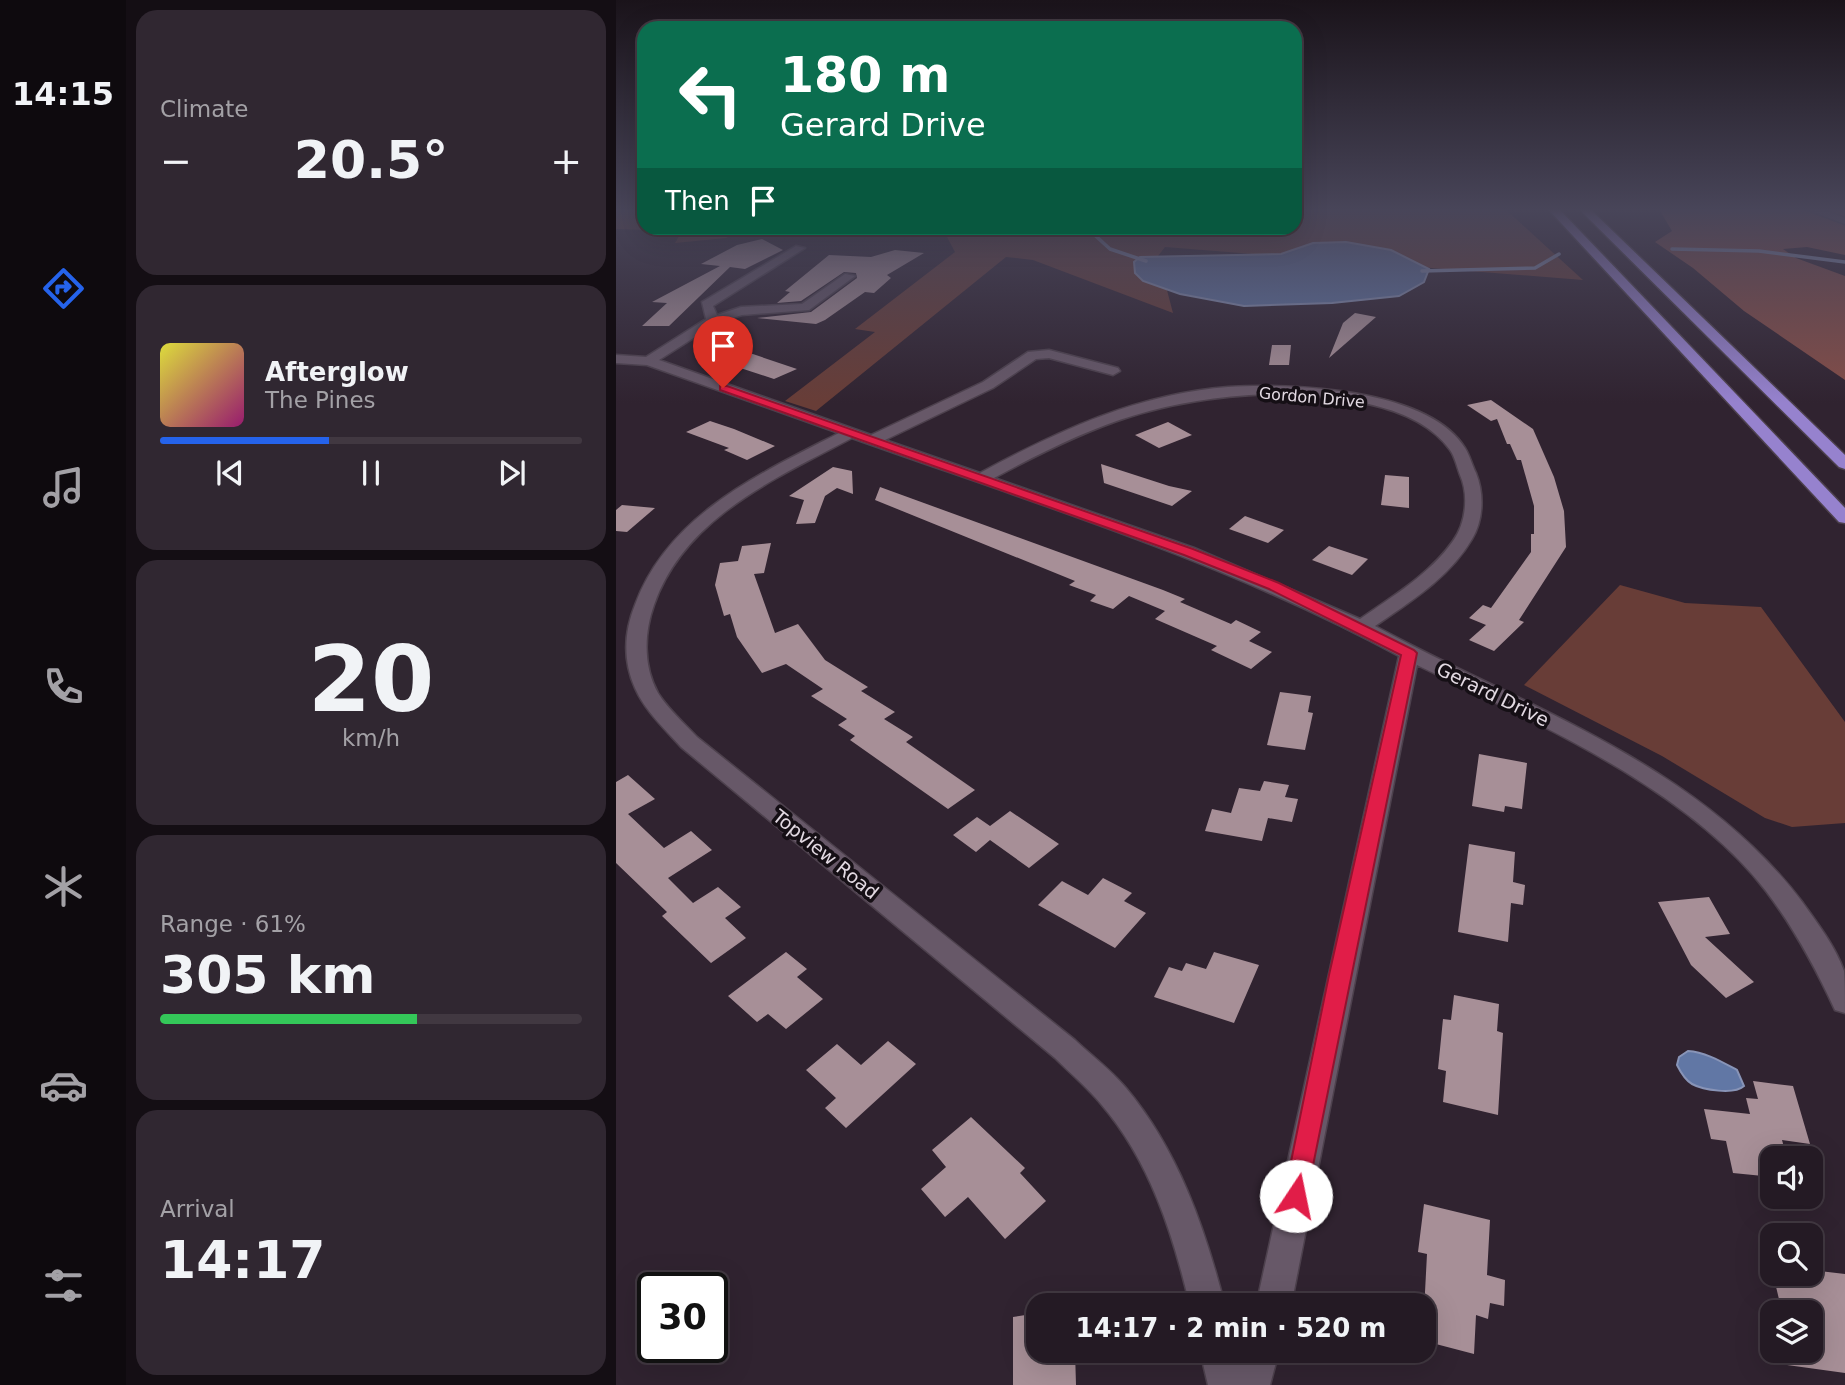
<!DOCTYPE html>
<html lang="en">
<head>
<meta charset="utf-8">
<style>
  :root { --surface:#241a24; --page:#302731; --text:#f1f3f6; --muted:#a3a1a6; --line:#413841; --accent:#2563eb }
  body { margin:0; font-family:"DejaVu Sans",sans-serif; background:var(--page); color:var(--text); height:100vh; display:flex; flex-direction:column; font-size:26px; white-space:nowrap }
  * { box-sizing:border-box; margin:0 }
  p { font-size:23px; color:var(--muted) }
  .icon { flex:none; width:38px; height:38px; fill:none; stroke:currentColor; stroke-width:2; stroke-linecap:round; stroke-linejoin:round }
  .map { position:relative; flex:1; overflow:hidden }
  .side { display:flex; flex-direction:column; gap:10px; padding:10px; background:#140e14; width:490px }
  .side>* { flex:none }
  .top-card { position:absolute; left:21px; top:21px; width:665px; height:214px; border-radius:21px; box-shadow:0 7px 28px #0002,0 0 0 2px var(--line); background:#0b6e4f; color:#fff; overflow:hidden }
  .buttons { position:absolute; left:1144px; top:1146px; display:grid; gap:14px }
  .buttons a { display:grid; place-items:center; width:63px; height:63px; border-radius:14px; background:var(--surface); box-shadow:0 7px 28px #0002,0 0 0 2px var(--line); font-size:35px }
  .speed { position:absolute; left:21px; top:1272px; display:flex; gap:14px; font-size:35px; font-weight:700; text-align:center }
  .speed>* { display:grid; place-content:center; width:91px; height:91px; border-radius:50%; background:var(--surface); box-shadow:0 7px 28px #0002,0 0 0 2px var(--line); line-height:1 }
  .speed .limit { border:4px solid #111; border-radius:10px; background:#fff; color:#111 }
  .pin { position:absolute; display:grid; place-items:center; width:60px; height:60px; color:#fff; margin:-72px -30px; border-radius:50% 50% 50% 0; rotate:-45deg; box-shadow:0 0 7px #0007 }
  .pin .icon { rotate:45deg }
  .me { position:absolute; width:77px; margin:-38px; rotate:11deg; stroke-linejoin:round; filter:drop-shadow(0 0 5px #0008) }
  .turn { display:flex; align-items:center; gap:24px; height:147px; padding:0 28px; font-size:32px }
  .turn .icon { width:91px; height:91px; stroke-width:2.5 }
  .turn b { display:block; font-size:49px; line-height:60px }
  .then { display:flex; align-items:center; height:66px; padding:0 28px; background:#0003; gap:14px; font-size:26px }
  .big { font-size:52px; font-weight:700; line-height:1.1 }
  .side .widget { flex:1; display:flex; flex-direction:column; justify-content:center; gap:10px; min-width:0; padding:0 24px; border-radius:21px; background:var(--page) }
  .side .dial { align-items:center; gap:0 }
  .dial b { font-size:91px; line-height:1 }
  .song { display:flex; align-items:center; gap:21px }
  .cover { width:84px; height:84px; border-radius:10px; background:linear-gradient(135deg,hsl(60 70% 55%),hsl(320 70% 35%)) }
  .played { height:7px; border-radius:4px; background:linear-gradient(90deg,var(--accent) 40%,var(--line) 40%) }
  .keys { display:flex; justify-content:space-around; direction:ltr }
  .heat { display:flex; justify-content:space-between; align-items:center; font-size:38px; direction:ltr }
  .charge { height:10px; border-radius:5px; background:linear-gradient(90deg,#34c759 61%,var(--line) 0) }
  .trip { position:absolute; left:410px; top:1293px; width:410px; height:70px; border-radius:21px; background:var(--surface); box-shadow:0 7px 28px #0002,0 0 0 2px var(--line); font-weight:700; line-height:70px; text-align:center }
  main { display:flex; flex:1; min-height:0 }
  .tab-bar { display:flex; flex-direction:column; width:126px; justify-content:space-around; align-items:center; background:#0e0a0e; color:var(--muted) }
  .tab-bar .icon { width:49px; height:49px }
  .tab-bar .active { color:var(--accent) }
  .tab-bar b { font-size:32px; color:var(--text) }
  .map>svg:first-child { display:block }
  .green { fill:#683d37 }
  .forest { fill:#854d47 }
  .water { fill:#6177a5; stroke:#8894b7; stroke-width:2 }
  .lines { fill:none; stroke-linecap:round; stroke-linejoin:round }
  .stream { stroke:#8894b7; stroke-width:3.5 }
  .building { fill:#a78f97 }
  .minor-casing { stroke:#4d414d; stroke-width:3 }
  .highway-casing { stroke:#4d414d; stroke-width:3 }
  .minor { fill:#675868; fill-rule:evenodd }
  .highway { fill:#9682ce; fill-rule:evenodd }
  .route { fill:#e11d48; stroke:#92132f; stroke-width:2 }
  .labels { text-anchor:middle; stroke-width:7; stroke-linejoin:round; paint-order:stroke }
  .far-street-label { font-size:16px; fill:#e2d9e2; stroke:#150f15 }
  .street-label { font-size:19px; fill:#e2d9e2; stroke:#150f15 }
</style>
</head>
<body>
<main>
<nav class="tab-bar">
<b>14:15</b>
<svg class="icon active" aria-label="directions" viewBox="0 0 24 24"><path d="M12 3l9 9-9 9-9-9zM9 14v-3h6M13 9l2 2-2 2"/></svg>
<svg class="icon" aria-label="music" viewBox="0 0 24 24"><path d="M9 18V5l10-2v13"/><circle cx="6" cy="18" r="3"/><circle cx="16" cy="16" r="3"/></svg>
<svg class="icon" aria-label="phone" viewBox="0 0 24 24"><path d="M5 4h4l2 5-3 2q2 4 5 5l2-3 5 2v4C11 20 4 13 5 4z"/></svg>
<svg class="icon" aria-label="climate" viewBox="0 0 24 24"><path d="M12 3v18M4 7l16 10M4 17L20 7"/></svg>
<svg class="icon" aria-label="car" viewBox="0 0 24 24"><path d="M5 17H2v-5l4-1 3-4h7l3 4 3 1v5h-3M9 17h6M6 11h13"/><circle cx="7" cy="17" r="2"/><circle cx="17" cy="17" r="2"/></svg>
<svg class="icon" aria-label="filters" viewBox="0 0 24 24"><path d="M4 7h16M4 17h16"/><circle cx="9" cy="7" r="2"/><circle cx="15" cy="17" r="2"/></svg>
</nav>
<section class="side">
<div class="widget"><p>Climate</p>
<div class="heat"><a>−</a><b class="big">20.5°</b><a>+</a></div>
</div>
<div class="widget">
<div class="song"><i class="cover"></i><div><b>Afterglow</b><p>The Pines</p></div></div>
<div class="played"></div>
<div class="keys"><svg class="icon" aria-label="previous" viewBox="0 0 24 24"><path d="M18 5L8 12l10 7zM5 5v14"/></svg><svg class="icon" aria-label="pause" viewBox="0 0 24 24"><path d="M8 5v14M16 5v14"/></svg><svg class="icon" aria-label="next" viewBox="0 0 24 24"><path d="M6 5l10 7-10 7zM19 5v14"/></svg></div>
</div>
<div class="widget dial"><b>20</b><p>km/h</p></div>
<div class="widget"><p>Range · 61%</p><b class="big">305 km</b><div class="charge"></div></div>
<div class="widget"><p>Arrival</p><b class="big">14:17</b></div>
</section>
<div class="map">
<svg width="1229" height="1385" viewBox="0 0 1229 1385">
  <rect width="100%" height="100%" fill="#302330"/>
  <g class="green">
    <path d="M0,209H28V228H128L110,238L59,243L66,231L0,229Z"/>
    <path d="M679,209H889L967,280L549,247L542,256L557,313L417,260L390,257L200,411L169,401L259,332L239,329L339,252L331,237L206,228L359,231V228H679Z"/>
    <path d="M1004,585L1069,603L1145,607L1229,722V823L1176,827L1149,818L1046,756L908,685Z"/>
  </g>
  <path class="forest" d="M1043,209H1229V255L1191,247L1167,249L1180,258L1229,276V380L1128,311L1077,268L1039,242L1056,231Z"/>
  <g class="water">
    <path d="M730,242L775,250L813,269L808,282L783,296L716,303L628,306L564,294L527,281L519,273L518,262L524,257L665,254L697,243Z"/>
    <path d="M1072,1051C1089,1052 1106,1062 1121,1070L1128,1086C1118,1095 1087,1090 1076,1084C1069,1080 1065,1073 1061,1065L1063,1057Z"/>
  </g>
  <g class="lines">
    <g class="stream">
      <path d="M471,228L494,249L530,261"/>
      <path d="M1056,249L1143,251L1229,262"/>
      <path d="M806,271L919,268L943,254"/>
    </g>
  </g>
  <g class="building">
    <path d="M146,239L167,250L129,269L114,267L53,326H26L51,303L36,302L104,266L85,264L121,245Z"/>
    <path d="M279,250L308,253L271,275L275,278L258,293L249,292L209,320L200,324L141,318L195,312L241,278L240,273L228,272L185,301L161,303L174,292L169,291L213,255L255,257Z"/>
    <path d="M739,313L760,317L713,358L727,323Z"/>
    <path d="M675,345L673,365H653L656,345Z"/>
    <path d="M119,348L181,369L158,379L94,358Z"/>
    <path d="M875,400L917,429L938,477L948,511L950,547L903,620L908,622L878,651L853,640L870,625L853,618L867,605L875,608L915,552V534H918V506L905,460H901L894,444H891L881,419L875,421L851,405Z"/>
    <path d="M94,421L118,429L159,446L131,460L108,450L113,448L70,432Z"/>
    <path d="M552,422L576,435L543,448L519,435Z"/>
    <path d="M485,464L553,486L576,491L556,506L488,483Z"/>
    <path d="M217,467L236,471L237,494L221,488L209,496L199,523L180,524L188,500L173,496Z"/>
    <path d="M769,475L793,477V508L765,505Z"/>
    <path d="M264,487L547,590L569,599L564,602L615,624L620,620L645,632L633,641L656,652L635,669L595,650L601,646L539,619L549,611L513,596L497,609L474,601L480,595L453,585L459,581L259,500Z"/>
    <path d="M6,505L39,508L11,532L0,531V510Z"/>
    <path d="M629,516L668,530L652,543L613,529Z"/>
    <path d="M155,543L148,573L138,574L159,633L182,624L209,660L252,687L245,691L279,712L268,719L297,737L290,742L359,790L332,809L234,740L239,736L222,725L231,719L195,696L207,689L170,664L146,673L121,637L114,614L108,616L99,585L104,563L122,561L126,546Z"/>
    <path d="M713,546L752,559L736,575L696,560Z"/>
    <path d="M664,692L695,696L692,712L697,713L689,750L651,745Z"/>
    <path d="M863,754L911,763L906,809L889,806L888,812L856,806Z"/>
    <path d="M12,775L39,799L12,814L48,848L75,831L96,850L52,878L77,903L102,887L125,907L109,918L130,938L95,963L46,916L51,912L0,863V782Z"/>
    <path d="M648,781L673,785L669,797L682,799L676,822L652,818L646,841L589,831L596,809L615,813L623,788L644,791Z"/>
    <path d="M394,811L443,844L413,868L374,840L360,852L337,835L361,817L374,826Z"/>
    <path d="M853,844L899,852L897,882L909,885L907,905L895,903L892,942L842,932Z"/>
    <path d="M487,878L516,893L508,901L530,913L499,948L422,905L446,881L472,895Z"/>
    <path d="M1093,897L1114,934L1089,937L1138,982L1110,998L1075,965L1042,902Z"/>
    <path d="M170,952L191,969L181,977L207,999L170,1029L152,1014L141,1022L112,996Z"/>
    <path d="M598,952L643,965L618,1023L538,997L553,967L566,971L570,963L590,969Z"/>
    <path d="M838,995L883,1004L881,1031L887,1033L882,1115L827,1102L830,1071L822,1069L827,1019L835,1020Z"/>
    <path d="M272,1041L300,1064L230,1128L209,1108L220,1098L190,1070L221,1044L245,1065Z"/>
    <path d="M1137,1081L1177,1086L1194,1144L1166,1140L1171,1158H1157V1177L1117,1173L1110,1141L1095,1139L1088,1109L1134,1114L1130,1098L1142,1099Z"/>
    <path d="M355,1117L409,1168L404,1173L430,1201L389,1239L352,1197L329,1217L305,1189L330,1167L316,1150Z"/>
    <path d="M808,1204L874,1220L871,1275L889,1280L888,1306L874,1303L872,1319L860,1315L858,1354L816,1343L807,1330L811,1254L802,1252Z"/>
    <path d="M1195,1270L1229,1274V1373L1149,1362L1150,1351H1195V1312H1166L1157,1274H1195Z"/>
    <path d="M422,1313V1351H459L460,1385H397V1317Z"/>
  </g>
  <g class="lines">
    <defs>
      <g id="minor">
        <path d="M1189,209H1204L1229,218V224Z"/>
        <path d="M180,246L189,248L97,306L101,315L125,307L186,304L229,274L239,276L193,310L126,315L101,323L43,360L255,435L367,382L412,352L433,350L502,368L504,371L497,375L433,358L420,359L377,388L269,440L364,473C442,431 521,394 612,387C674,383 812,388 849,448C854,456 856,465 860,473C868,493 868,519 856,539C834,577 794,602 759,626C908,707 1081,762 1187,903C1202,924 1219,946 1228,971C1229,983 1229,1000 1229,1013L1219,1010C1199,967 1178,928 1150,891C1070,787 917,721 801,665L675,1306H640L783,656C610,562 419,503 236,438C160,478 68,518 38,605C28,633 27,666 42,693C52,709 68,723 81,737L459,1040C476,1056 495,1070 510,1088C562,1150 589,1228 609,1306H574C557,1234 534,1161 485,1104C471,1087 454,1073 439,1058L65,747C49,729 29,711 19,688C7,661 8,632 19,605C52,515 143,474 223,433L31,365L0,363V355L30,357L90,319L86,302ZM652,394C708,396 798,399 834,450C839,457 841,467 844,475C853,495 850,523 837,541C814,574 777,596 744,619L578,548L378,478C476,425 540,399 652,394Z"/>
        <path d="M584,1351H620L623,1364L627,1351H663L654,1385H592Z"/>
      </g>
      <g id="highway">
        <path d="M932,209H943L1229,508V523L1223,522Z"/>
        <path d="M963,209H974L1229,455V469L1223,467Z"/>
      </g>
    </defs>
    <use href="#minor" class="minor-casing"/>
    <use href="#highway" class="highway-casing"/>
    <use href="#minor" class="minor"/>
    <use href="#highway" class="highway"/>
  </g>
  <linearGradient id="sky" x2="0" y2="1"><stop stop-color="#1a131a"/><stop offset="0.52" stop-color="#484559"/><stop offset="1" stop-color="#484559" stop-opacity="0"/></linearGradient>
  <rect width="1229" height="403" fill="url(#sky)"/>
  <path class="route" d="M104,386H111L577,549L663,583L798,650L801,653L689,1205L680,1209L672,1205L668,1196L713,975L785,655L653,589L568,555L104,390Z"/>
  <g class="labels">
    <g class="far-street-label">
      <text transform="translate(696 397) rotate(5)" y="6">Gordon Drive</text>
    </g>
    <g class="street-label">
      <text transform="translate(877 694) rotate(26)" y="7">Gerard Drive</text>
      <text transform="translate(210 854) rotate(39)" y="7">Topview Road</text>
    </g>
  </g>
</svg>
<div class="buttons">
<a><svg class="icon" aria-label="sound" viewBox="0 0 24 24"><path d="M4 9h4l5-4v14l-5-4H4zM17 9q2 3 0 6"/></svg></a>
<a><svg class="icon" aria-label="search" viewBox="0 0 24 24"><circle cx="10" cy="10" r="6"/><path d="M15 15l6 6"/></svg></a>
<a><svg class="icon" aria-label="layers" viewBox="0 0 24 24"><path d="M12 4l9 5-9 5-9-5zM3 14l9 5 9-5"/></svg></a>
</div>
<div class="speed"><div class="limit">30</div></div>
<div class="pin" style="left:107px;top:388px;background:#d93025"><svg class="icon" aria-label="arrive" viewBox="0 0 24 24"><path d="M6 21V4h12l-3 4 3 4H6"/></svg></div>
<svg class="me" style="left:680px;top:1196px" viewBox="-20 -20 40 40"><circle r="19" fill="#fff"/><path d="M0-13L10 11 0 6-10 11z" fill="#e11d48"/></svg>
<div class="trip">14:17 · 2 min · 520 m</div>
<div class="top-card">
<div class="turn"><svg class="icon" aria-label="left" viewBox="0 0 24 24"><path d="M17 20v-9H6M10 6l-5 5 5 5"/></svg><div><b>180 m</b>Gerard Drive</div></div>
<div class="then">Then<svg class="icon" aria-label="arrive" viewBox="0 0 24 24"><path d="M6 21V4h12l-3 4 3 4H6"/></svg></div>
</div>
</div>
</main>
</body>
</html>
